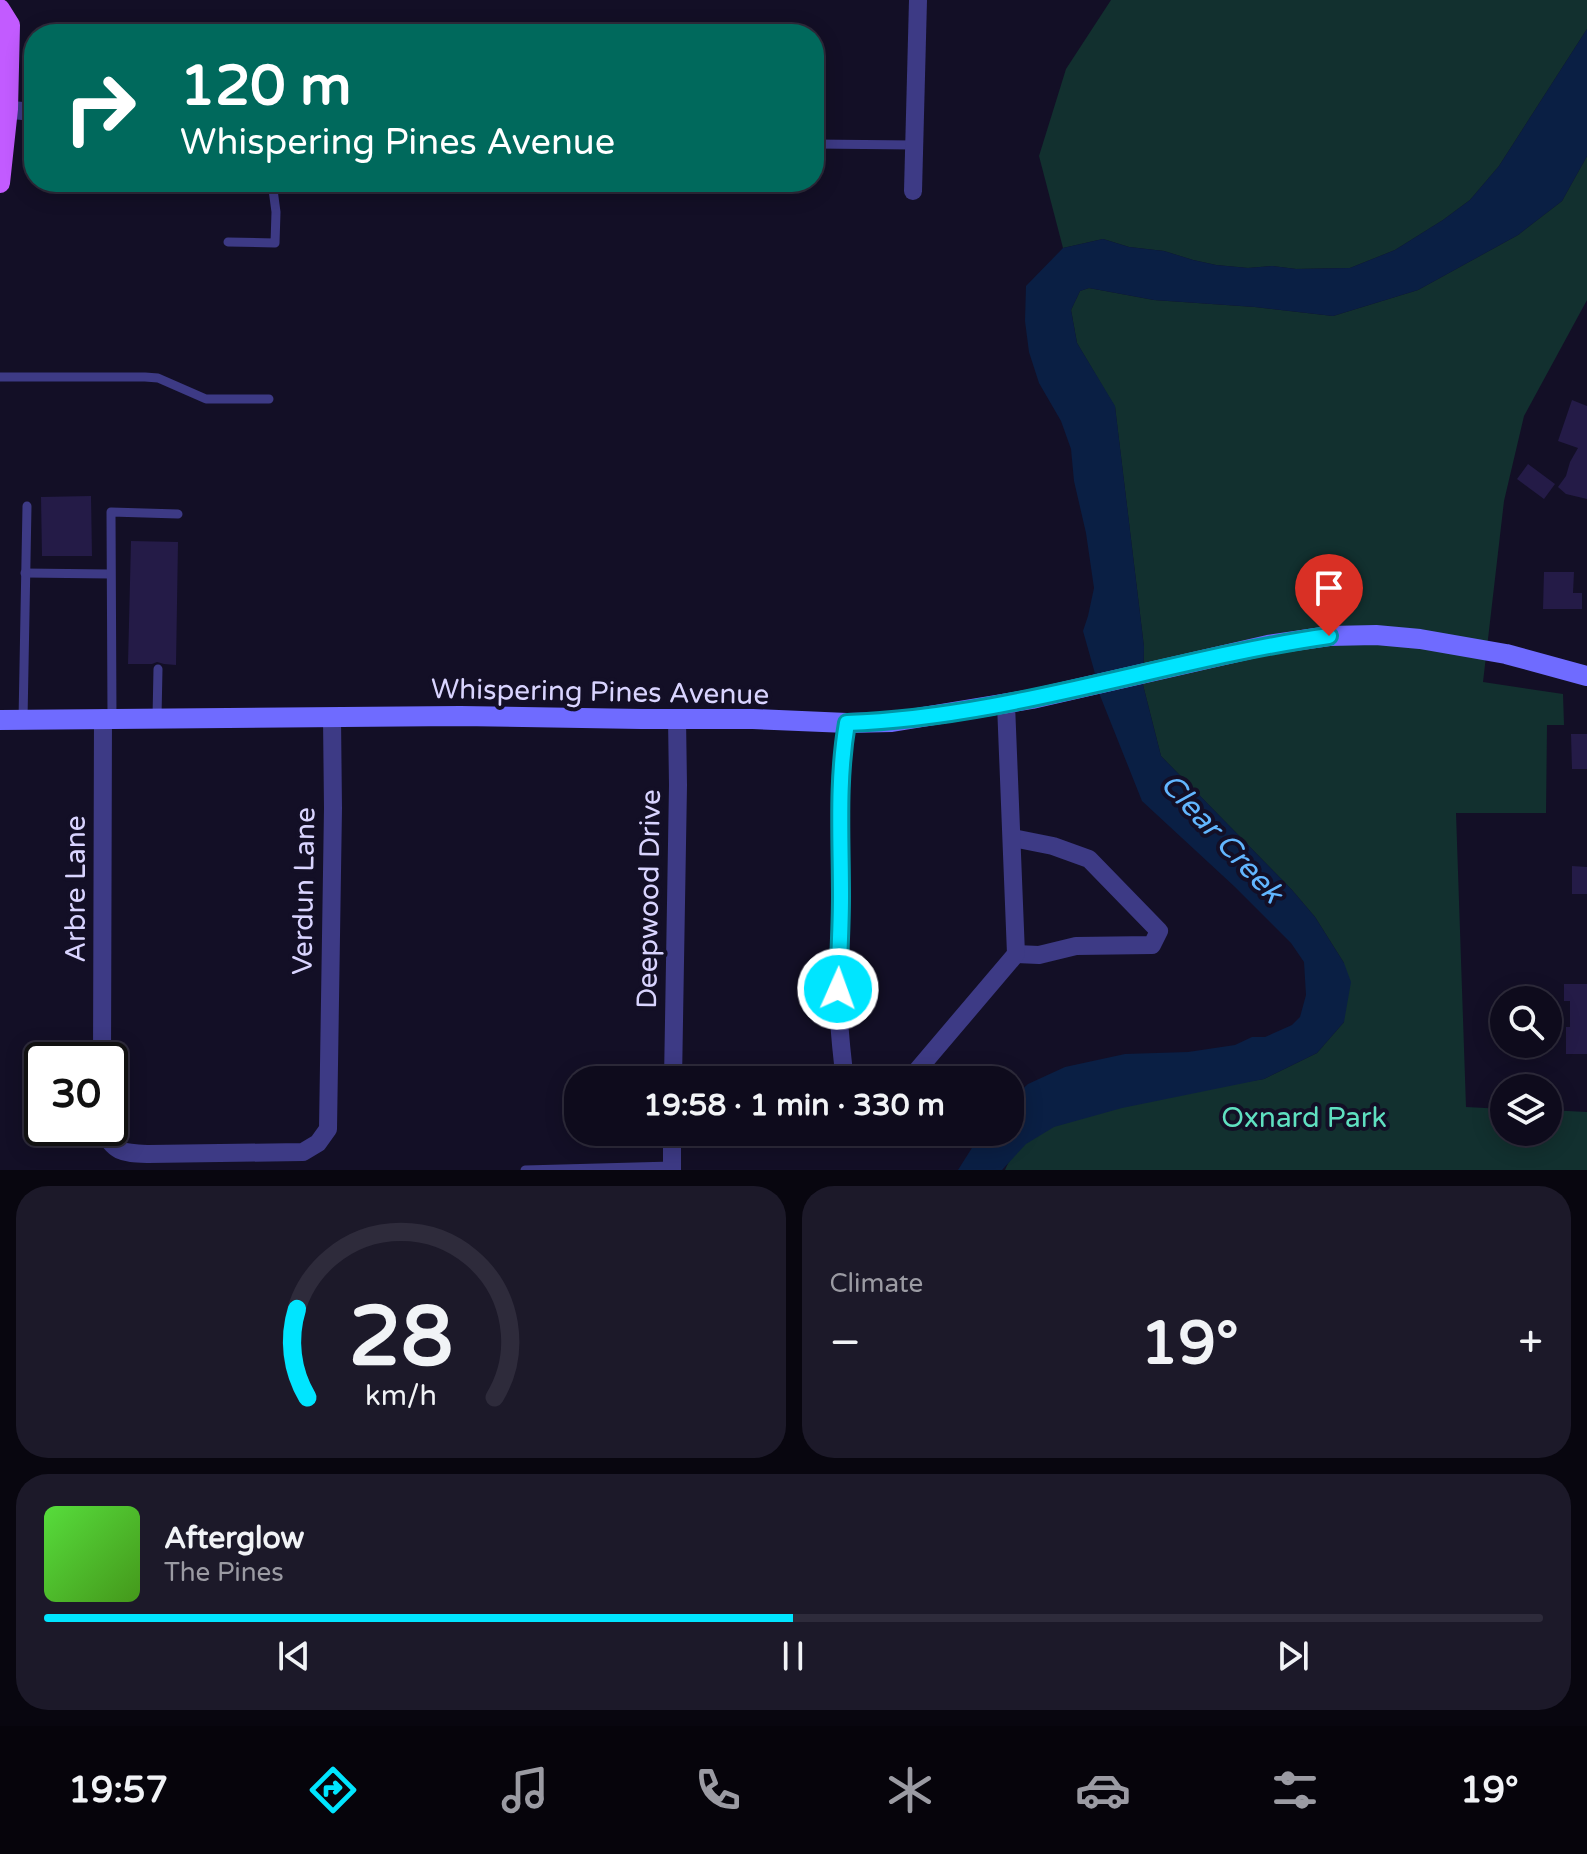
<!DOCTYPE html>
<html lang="en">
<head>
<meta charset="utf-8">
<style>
  :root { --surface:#0e0b1c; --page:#1c1929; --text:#f1f3f6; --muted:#9b9ba3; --line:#2e2b3b; --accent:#00e5ff }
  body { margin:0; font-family:"Varela Round",sans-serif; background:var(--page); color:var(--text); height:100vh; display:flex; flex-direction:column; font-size:30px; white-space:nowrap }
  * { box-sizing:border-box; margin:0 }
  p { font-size:26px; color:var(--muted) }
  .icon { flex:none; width:44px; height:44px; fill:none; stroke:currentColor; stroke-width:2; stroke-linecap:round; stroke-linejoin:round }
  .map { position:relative; height:1170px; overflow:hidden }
  .sheet { display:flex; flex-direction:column; gap:16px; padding:16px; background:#08060f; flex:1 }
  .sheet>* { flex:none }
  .hud { position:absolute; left:24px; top:24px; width:800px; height:168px; border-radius:32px; box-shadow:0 4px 20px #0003,0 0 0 2px var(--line); background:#00695c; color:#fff; overflow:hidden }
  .fabs { position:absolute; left:1490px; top:986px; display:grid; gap:16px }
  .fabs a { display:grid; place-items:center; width:72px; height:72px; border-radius:50%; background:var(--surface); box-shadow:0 4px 20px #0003,0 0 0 2px var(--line); font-size:40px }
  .speed { position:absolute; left:24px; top:1042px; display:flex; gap:16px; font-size:40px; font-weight:700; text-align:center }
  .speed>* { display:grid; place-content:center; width:104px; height:104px; border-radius:50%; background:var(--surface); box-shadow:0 4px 20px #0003,0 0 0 2px var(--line); line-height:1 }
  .speed .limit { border:4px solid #111; border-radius:12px; background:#fff; color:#111 }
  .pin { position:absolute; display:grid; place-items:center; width:68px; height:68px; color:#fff; margin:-82px -34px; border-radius:50% 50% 50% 0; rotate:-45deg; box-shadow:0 0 8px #0007 }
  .pin .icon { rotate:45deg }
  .me { position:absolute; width:88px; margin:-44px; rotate:2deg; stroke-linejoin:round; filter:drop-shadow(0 0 6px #0008) }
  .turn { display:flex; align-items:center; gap:28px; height:168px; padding:0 24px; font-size:36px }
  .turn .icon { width:104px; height:104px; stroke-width:2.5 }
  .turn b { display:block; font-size:56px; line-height:68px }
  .big { font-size:60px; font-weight:700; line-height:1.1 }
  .sheet .card { flex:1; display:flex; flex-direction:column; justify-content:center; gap:12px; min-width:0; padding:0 28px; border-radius:32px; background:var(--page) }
  .sheet .dial { align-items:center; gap:0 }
  .dial svg { height:208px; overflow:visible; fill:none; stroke:var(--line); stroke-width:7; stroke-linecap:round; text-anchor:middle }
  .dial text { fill:var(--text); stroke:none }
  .song { display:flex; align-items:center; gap:24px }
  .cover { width:96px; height:96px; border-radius:12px; background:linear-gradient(135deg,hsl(110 70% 55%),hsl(100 70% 35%)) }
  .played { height:8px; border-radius:4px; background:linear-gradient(90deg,var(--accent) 50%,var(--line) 50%) }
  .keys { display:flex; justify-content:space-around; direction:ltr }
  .heat { display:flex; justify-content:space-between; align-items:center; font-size:44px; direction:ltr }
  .sheet .tiles { flex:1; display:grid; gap:16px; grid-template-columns:1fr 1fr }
  .card:last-child { grid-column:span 2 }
  .trip { position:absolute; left:564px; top:1066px; width:460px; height:80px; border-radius:32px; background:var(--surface); box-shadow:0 4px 20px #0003,0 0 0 2px var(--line); font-weight:700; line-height:80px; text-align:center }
  .tabs { display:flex; height:128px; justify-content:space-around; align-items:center; background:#06040b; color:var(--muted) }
  .tabs .icon { width:56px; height:56px }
  .tabs .selected { color:var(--accent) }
  .tabs b { font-size:36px; color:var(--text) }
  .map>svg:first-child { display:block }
  .green { fill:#12302f }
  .water { fill:#0a1f44 }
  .building { fill:#241b47 }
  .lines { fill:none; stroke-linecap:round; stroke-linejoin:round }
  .lane { stroke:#3d3a85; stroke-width:9 }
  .street { stroke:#3d3a85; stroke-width:18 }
  .secondary { stroke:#6f6bff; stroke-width:20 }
  .primary { stroke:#c25bff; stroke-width:20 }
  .route-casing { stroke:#0095a6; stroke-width:20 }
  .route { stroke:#00e5ff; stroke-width:14 }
  .labels { text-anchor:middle; stroke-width:8; stroke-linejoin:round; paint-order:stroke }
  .street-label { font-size:28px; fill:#d9d4ff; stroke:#130f26 }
  .park-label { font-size:28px; fill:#5fe0c0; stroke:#130f26 }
  .water-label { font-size:30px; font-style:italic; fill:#62b6ff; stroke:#130f26 }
</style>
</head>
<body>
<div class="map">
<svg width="1587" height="1170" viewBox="0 0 1587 1170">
  <rect width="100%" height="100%" fill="#130f26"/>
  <g class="green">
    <path d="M1111,0H1587V29L1499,166L1470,200L1443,220L1395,250L1350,268L1296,269L1272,266L1248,268L1216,265L1193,260L1164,251L1129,247L1103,239L1063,248L1039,156L1066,69Z"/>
    <path d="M1587,156V300L1524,416L1504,501L1483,682L1563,694L1564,725H1547L1546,813H1456L1466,1107L1504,1109V1132H1548V1110L1587,1112V1170H1005L1019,1140L1085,1108L1264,1079L1317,1053L1344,1022V963L1315,917L1292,890L1161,756L1143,685L1144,647L1115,407L1077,343L1071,310L1080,291L1089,288L1154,300L1255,307L1333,316L1418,290L1518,235L1562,201Z"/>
  </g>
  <path class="water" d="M1587,29V156L1562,201L1518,235L1418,290L1333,316L1255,307L1154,300L1089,288L1080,291L1071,310L1077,343L1115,406L1144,647L1143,685L1161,756L1292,890L1315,917L1344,963L1351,982L1344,1022L1317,1053L1264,1079L1122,1108L1054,1127L1026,1144L1002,1170H958L982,1132H1010V1101L1028,1084L1065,1067L1125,1054L1188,1052L1235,1045L1252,1037H1265L1292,1025L1300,1017L1306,995L1304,962L1291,943L1235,887L1142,801L1099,693L1094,670L1083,631L1088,616L1094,588L1086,533L1074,481L1071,449L1061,421L1039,383L1029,352L1025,321L1026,286L1063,248L1103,239L1129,247L1164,251L1193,260L1216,265L1248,268L1272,266L1296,269L1350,268L1395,250L1443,220L1470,200L1499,166Z"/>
  <g class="building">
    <path d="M1572,400L1587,406V499L1566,494L1558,487L1566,476L1570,462L1578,448L1558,441Z"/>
    <path d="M1528,464L1555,484L1544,499L1517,479Z"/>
    <path d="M91,496L92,556H42L41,497Z"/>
    <path d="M131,541L178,542L176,665L164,664L157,662L152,664H128Z"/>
    <path d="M1544,572H1574L1573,593H1582V609H1543Z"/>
    <path d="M1571,734H1587V769H1572Z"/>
    <path d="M1572,866L1587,867V894H1572Z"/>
    <path d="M1564,984H1587V1054H1566V1027H1570V1001H1564Z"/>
  </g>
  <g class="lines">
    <g class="lane">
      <path d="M814,144L914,145"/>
      <path d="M228,242L275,243L276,212L272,182"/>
      <path d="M0,377H145L158,378L206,399H269"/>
      <path d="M25,573L110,574"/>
      <path d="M157,717L158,669"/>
      <path d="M112,718L111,512L178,514"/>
      <path d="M23,720L27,506"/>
      <path d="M525,1170L672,1166"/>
    </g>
    <g class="street">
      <path d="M0,109L34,112"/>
      <path d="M913,191L918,0"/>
      <path d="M1013,838L1053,846L1089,859L1159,931L1152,945L1076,946L1039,955L1016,954"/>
      <path d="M102,1060L103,718"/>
      <path d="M673,1080L678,785L677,718"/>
      <path d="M845,1080C841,1049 838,1019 838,988C838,957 841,926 841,895C841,838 837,780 847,723"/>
      <path d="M909,1080L1016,954L1006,704"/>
      <path d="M102,1128C113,1153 123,1153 148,1154L303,1152L318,1143L328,1129L333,808L332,718"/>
      <path d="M861,1132L863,1135L865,1132"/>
      <path d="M672,1170V1132"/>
    </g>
    <path class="secondary" d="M0,720L460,716L641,719H753L847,723L892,722L1032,699L1268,645L1329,636L1376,635L1420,639L1506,654L1587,676"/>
    <path class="primary" d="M0,9L10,25L8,109L0,183"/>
  </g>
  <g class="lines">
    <defs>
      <path id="route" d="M838,989C839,958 841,927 841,896C841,838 837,781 847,723C1011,717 1167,659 1329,636"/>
    </defs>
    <use href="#route" class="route-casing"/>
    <use href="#route" class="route"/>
  </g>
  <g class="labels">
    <g class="street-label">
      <text transform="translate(600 691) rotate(1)" y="10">Whispering Pines Avenue</text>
      <text transform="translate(75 889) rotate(-90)" y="10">Arbre Lane</text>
      <text transform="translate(303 891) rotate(-89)" y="10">Verdun Lane</text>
      <text transform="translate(648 899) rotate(-89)" y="10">Deepwood Drive</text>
    </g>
    <g class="park-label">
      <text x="1304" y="1127">Oxnard Park</text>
    </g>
    <g class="water-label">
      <text transform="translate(1222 838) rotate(47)" y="10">Clear Creek</text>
    </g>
  </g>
</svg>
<div class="fabs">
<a><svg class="icon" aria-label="search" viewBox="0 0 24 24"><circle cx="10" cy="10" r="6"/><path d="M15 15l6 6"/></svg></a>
<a><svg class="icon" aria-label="layers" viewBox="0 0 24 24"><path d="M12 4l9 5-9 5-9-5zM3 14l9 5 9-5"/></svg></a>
</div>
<div class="speed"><div class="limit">30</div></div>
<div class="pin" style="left:1329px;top:636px;background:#d93025"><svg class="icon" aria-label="arrive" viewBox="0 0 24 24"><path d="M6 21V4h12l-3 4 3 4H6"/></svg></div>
<svg class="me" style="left:838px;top:989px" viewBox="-20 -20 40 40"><circle r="17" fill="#00e5ff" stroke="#fff" stroke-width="3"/><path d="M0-11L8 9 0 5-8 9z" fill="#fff"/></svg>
<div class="trip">19:58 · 1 min · 330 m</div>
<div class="hud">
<div class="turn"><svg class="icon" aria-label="right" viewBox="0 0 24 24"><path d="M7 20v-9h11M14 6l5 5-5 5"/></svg><div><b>120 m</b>Whispering Pines Avenue</div></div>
</div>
</div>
<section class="sheet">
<div class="tiles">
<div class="card dial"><svg viewBox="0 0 100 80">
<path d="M14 69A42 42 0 1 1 86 69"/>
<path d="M14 69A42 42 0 0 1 10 35" stroke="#00e5ff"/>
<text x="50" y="56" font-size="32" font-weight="700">28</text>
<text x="50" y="72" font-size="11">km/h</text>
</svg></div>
<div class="card"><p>Climate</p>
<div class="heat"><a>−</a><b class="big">19°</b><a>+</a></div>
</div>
<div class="card">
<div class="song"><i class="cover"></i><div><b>Afterglow</b><p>The Pines</p></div></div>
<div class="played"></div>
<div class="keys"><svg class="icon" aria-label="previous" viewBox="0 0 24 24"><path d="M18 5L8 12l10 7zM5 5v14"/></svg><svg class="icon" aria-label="pause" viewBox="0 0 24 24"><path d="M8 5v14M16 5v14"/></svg><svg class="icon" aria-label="next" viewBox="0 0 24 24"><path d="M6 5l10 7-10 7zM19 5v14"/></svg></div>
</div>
</div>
</section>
<nav class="tabs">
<b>19:57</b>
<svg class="icon selected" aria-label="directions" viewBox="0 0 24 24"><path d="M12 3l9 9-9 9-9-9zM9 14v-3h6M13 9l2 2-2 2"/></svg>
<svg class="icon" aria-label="music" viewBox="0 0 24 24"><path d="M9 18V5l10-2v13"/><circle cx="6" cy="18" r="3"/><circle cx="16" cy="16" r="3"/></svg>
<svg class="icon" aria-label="phone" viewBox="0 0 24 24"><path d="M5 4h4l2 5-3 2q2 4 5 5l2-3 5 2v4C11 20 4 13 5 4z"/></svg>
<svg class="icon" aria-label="climate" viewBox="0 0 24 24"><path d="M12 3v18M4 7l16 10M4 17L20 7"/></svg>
<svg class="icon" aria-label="car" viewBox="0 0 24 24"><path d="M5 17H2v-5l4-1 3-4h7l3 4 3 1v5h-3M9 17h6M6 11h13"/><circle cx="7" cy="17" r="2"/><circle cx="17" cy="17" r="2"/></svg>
<svg class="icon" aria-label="filters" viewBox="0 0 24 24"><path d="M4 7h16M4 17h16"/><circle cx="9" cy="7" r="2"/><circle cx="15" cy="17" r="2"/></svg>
<b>19°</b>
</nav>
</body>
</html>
